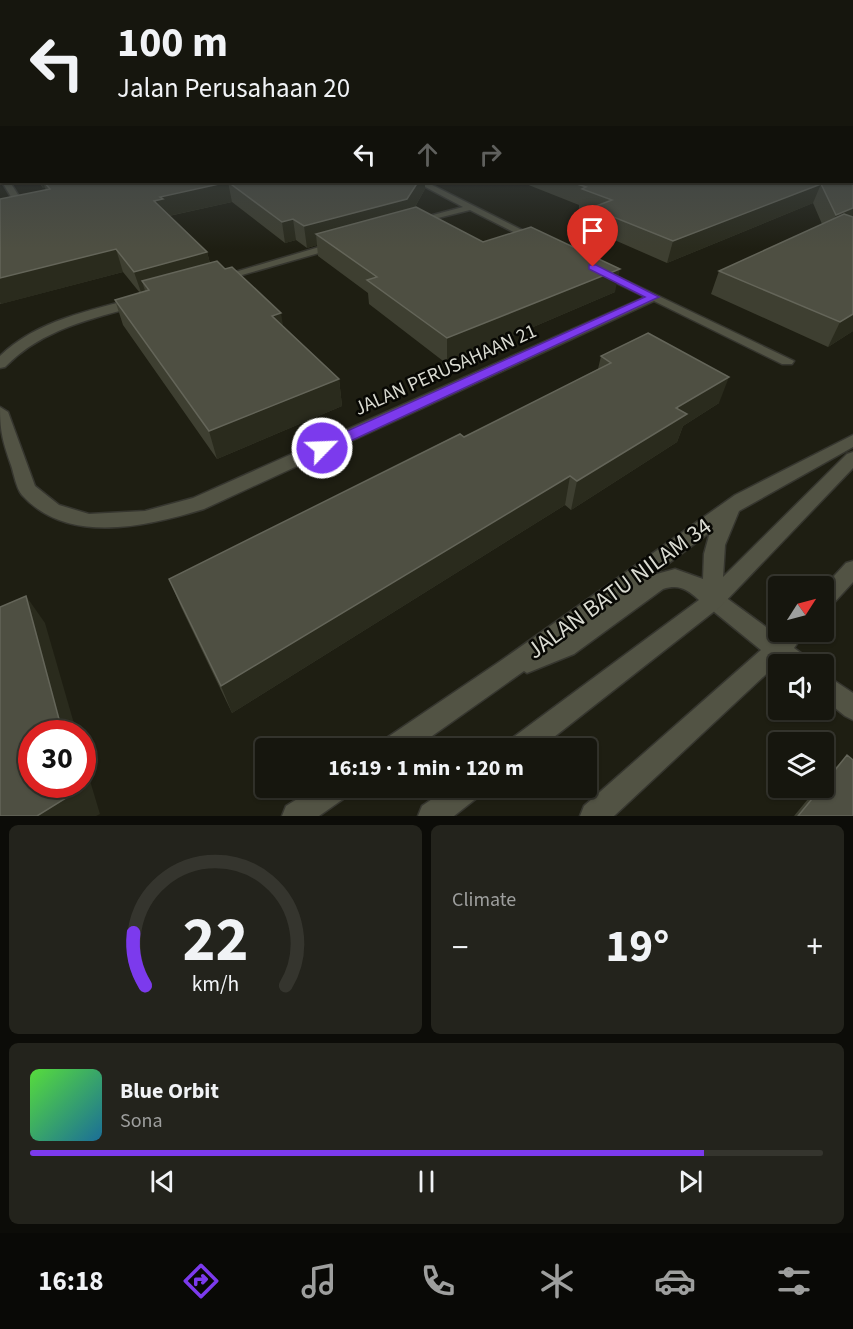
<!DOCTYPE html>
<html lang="en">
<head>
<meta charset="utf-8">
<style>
  :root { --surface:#16160e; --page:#23231c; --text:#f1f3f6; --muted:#9e9f9e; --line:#35352e; --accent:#7c3aed }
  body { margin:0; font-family:"Source Sans 3",sans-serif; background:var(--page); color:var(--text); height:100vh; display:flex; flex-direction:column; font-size:22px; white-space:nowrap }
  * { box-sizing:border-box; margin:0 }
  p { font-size:20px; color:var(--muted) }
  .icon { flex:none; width:33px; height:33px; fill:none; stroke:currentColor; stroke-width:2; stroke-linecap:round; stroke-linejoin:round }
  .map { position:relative; height:816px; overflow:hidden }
  .drawer { display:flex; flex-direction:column; gap:9px; padding:9px; background:#0c0c08; flex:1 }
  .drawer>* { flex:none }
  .guide { position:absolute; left:0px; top:0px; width:854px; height:183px; box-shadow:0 2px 4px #0004,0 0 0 2px var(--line); background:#16160e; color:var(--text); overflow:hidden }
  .needle { width:39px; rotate:54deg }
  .controls { position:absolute; left:768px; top:576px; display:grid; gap:12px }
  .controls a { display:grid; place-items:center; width:66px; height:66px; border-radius:6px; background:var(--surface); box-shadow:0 2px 4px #0004,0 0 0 2px var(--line); font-size:30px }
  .speed { position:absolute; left:18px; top:720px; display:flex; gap:12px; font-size:30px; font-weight:700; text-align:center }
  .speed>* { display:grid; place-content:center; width:78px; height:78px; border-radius:50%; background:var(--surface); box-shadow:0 2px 4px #0004,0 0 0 2px var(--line); line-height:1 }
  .speed .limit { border:9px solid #d22; background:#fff; color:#111 }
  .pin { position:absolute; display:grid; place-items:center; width:51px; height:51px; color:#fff; margin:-62px -26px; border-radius:50% 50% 50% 0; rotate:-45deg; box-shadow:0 0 6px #0007 }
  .pin .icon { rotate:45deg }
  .me { position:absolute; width:66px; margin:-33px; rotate:66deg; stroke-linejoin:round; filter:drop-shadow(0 0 4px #0008) }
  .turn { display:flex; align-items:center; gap:21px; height:126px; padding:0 18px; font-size:27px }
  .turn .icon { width:78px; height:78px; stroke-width:2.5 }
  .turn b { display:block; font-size:42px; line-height:51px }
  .lanes { display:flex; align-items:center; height:57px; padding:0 18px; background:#0003; justify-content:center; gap:30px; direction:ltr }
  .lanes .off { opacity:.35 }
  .big { font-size:45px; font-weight:700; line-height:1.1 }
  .drawer .card { flex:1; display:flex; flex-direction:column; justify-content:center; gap:9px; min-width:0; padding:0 21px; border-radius:9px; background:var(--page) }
  .drawer .dial { align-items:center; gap:0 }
  .dial svg { height:156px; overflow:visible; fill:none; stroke:var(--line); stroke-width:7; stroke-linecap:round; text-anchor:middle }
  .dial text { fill:var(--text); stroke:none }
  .song { display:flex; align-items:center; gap:18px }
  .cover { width:72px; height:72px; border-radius:9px; background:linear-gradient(135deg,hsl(110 70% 55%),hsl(200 70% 35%)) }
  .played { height:6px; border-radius:3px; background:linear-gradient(90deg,var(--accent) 85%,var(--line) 85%) }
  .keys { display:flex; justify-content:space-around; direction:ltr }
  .heat { display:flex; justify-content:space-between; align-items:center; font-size:33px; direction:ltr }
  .drawer .tiles { flex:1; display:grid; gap:9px; grid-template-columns:1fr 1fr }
  .card:last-child { grid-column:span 2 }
  .trip { position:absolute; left:255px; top:738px; width:342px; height:60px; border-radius:6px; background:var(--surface); box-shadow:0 2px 4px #0004,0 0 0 2px var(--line); font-weight:700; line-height:60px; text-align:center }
  .dock { display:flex; height:96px; justify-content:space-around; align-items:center; background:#090906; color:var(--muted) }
  .dock .icon { width:42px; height:42px }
  .dock .active { color:var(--accent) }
  .dock b { font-size:27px; color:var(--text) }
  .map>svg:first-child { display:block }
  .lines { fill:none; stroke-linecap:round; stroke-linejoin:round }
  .street-casing { stroke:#36362f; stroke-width:3 }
  .secondary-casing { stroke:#36362f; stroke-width:3 }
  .street { fill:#525344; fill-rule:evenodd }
  .secondary { fill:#525344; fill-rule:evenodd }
  .wall { fill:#3e3f31 }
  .shaded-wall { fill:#2a2b1d }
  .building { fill:#4e4f42; stroke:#646559; stroke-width:1.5 }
  .route { fill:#7c3aed; stroke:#51269a; stroke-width:1.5 }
  .labels { text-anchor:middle; stroke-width:5; stroke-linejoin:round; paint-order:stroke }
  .street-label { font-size:20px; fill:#d9dad1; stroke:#080804 }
  .near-street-label { font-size:24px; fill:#d9dad1; stroke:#080804 }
</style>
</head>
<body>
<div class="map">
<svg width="853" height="816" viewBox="0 0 853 816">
  <rect width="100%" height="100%" fill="#1e1e12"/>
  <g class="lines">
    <defs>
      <g id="street">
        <path d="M2,182H10L20,198L19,200H13Z"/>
        <path d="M416,182H426L540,239L531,241L470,210L414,224V220L463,207Z"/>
        <path d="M336,242L340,243V247L221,281L215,278Z"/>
        <path d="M600,268L794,361L792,364H782L654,301L204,509C148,526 68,546 22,495C16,488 14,474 11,465C3,442 0,432 0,407L8,412L35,486L59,505L89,514L145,511L193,498L645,297L596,273V269Z"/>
        <path d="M137,298L141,299V305C91,319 42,329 5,367L0,368V356C36,321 90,310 137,298Z"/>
        <path d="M853,561V582L831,606L824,609V587L846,563Z"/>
        <path d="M714,591L721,594L777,635L780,632H805L794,648L805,656L808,664L778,663L614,816H580L584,806L761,650L707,606L704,600L707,594Z"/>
        <path d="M824,674L853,693V720L845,716L824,699Z"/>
      </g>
      <g id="secondary">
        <path d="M853,435V447L739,511L725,545L723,577L847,454L853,452V468L721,606L540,748H507L511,739L699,600C687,589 679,584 663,589L574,654L527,673L524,671L415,748H382L385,739L499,662L735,495ZM710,532L704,554L703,579L675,569L653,575Z"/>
        <path d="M315,788H350L346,797L319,816H282L286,806Z"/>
        <path d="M448,788H482L478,797L454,816H418L422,806Z"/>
      </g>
    </defs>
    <use href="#street" class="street-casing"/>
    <use href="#secondary" class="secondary-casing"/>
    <use href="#street" class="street"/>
    <use href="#secondary" class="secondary"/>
  </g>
  <g class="wall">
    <path d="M39,182H425V189L415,207L483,242L615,292L447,364L369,304L368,293L318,256L317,245L307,248L296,240L285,243L232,202L169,216L207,252L210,263L284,327L339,379L342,406L217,459L123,325L115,300L140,293L123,272L0,304V199L46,190L45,188H43Z"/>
    <path d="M521,182H852L853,331L828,347L711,294L719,271L822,224L813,203L667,263L587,228L590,213L579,209V205Z"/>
    <path d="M601,356L719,403L683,426L677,442L571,510L565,505L232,713L181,607L169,579L464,437L598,369Z"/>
    <path d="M847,755L853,816H794L817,788H824V780Z"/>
  </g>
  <g class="shaded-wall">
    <path d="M41,182H43L45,188H43Z"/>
    <path d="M228,182L232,202L168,216L154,201L160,197Z"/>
    <path d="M418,182H425V189L408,219L316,234L317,245L307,248L304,226Z"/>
    <path d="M821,184L813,203L667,263L673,241Z"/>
    <path d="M853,208V224L827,236L836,215Z"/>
    <path d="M293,219L296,240L285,243L282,222Z"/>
    <path d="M116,249L123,272L1,304L0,302V278Z"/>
    <path d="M207,252L213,275L149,290L142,281L146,294L142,295L134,272Z"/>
    <path d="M620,269L615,292L447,364V338Z"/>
    <path d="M281,313L285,338L272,316Z"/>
    <path d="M853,314V331L828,347L840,322Z"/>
    <path d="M729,377L719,403L683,426L677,442L571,510L577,481L676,408Z"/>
    <path d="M339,379L342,406L217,459L209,431Z"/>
    <path d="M570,476L565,505L232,713L221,686Z"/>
    <path d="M26,596L45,623L77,734H63Z"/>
    <path d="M82,754L100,814L96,816H37L77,784H82Z"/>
  </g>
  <g class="building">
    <path d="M852,164H853V208L836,215L821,184L673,241L591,208L612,200L582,189L586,187L571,182H852Z"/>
    <path d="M44,182H418L407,199L304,226L293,219L282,222L228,182L160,197L163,199L154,201L207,252L134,272L116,249L0,278V199L50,189Z"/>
    <path d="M416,207L483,242L531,227L620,269L447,338L367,280L377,277L316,234Z"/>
    <path d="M844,214L853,217V314L840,322L719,271Z"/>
    <path d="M217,261L225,269L232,267L281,313L272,316L339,379L209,431L115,300L149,290L142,281Z"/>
    <path d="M648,333L729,377L676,408L687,414L577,481L570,476L221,686L169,579L460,434L464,437L611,363L601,356Z"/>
    <path d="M26,596L63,734H32V784H77L79,790L37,816H0V607Z"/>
    <path d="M847,755L853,760V816H798L821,788H824V784Z"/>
  </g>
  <linearGradient id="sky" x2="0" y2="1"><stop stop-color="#10100a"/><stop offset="0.54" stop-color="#3b4144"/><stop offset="1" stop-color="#3b4144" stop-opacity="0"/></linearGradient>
  <rect width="853" height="249" fill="url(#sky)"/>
  <path class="route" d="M589,265H596L659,297L327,452H316L314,448L316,445L645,297L589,269Z"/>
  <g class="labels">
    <g class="street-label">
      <text transform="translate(445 369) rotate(-24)" y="7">JALAN PERUSAHAAN 21</text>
    </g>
    <g class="near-street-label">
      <text transform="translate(619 588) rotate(-36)" y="8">JALAN BATU NILAM 34</text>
    </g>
  </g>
</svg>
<div class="controls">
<a><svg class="needle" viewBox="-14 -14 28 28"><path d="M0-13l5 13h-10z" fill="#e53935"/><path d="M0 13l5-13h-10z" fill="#9e9f9e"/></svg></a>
<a><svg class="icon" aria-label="sound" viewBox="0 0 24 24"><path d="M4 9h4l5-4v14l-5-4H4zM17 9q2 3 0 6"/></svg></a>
<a><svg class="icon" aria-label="layers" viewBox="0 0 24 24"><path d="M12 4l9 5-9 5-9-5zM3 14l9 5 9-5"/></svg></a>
</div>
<div class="speed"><div class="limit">30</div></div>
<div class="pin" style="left:593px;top:267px;background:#d93025"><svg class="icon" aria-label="arrive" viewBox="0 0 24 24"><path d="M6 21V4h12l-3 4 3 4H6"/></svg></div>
<svg class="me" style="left:322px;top:448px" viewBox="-20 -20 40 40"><circle r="17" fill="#7c3aed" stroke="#fff" stroke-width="3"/><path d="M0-11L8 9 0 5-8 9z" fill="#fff"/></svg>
<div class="trip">16:19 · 1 min · 120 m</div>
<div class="guide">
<div class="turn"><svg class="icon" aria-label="left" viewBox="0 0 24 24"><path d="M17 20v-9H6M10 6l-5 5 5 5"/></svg><div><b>100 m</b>Jalan Perusahaan 20</div></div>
<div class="lanes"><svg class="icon" aria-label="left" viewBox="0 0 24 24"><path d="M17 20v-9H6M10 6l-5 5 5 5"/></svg><svg class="icon off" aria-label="ahead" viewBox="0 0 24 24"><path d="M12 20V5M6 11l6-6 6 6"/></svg><svg class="icon off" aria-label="right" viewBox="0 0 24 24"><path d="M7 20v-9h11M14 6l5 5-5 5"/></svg></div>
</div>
</div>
<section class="drawer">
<div class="tiles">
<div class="card dial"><svg viewBox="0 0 100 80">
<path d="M14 69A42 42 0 1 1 86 69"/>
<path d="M14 69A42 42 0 0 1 8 42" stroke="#7c3aed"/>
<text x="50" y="56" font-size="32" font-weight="700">22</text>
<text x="50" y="72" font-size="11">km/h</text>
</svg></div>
<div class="card"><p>Climate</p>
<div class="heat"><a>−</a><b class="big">19°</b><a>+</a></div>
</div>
<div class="card">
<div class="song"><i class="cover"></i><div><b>Blue Orbit</b><p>Sona</p></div></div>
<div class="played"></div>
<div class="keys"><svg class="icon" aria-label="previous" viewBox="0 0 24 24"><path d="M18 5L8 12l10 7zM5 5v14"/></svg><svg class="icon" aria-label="pause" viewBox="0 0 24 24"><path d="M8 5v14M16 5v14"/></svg><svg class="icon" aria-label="next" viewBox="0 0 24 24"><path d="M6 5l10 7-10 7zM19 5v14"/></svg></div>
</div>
</div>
</section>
<nav class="dock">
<b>16:18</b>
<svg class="icon active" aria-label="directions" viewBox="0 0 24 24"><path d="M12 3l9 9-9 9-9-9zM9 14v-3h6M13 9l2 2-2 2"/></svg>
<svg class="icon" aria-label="music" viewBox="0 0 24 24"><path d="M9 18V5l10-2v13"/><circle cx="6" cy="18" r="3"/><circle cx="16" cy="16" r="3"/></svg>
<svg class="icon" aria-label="phone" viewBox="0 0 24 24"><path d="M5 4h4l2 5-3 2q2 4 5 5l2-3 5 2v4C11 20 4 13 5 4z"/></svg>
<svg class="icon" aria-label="climate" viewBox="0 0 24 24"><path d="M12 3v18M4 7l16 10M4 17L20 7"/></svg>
<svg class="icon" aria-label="car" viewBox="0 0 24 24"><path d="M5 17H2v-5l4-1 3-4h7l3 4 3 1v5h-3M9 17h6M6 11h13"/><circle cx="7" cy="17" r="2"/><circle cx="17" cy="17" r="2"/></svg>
<svg class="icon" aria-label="filters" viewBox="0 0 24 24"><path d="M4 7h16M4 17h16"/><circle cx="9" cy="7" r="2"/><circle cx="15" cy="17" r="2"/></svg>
</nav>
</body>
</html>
